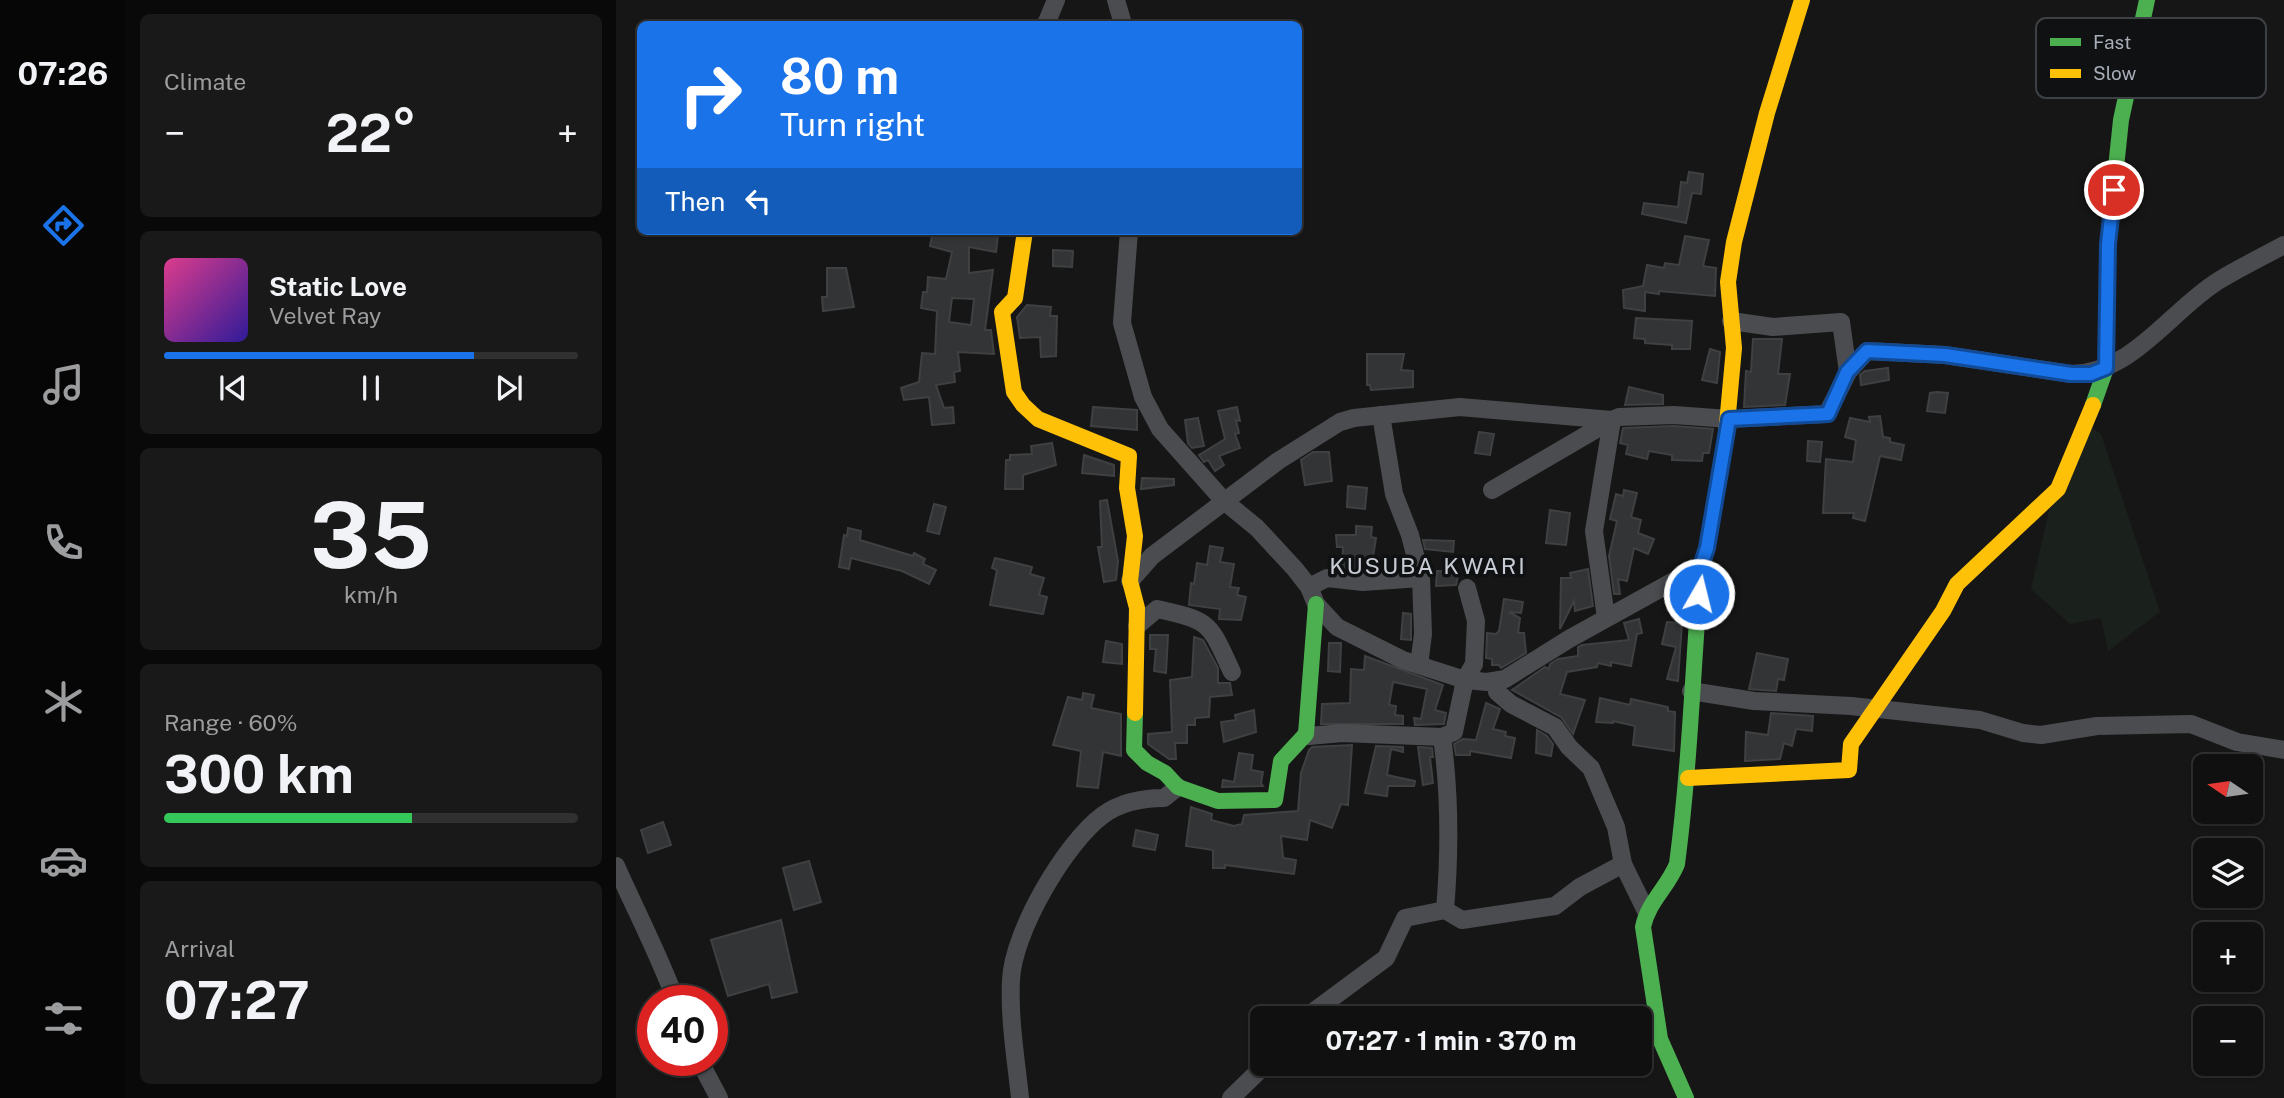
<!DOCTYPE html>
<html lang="en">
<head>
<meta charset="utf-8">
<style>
  :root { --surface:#101010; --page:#191919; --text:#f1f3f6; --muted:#9c9d9f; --line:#303030; --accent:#1a73e8 }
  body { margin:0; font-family:"Public Sans",sans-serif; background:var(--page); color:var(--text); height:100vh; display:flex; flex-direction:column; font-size:26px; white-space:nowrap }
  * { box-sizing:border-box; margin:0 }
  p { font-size:23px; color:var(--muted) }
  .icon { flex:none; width:38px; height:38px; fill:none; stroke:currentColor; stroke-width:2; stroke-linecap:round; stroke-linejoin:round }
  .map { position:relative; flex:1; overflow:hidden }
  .details { display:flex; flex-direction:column; gap:14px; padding:14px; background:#090909; width:490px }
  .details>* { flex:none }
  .banner { position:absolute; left:21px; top:21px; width:665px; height:214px; border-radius:10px; box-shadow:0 2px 5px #0004,0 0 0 2px var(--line); background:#1a73e8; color:#fff; overflow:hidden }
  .needle { width:46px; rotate:283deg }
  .buttons { position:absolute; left:1577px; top:754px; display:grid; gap:14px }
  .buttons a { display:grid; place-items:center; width:70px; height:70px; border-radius:10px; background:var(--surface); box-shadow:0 2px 5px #0004,0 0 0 2px var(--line); font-size:35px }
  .speed { position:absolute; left:21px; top:985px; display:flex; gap:14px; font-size:35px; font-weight:700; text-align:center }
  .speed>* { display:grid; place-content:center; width:91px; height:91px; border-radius:50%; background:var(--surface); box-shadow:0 2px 5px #0004,0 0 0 2px var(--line); line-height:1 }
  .speed .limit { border:10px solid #d22; background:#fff; color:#111 }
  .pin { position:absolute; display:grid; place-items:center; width:60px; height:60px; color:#fff; margin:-30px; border:4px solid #fff; border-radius:50%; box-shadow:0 2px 7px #0007 }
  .me { position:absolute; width:77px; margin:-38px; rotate:8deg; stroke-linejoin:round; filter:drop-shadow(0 0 5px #0008) }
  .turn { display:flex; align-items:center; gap:24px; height:147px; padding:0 28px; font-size:32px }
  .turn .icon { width:91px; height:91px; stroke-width:2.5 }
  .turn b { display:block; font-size:49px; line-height:60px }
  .then { display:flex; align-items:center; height:66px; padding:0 28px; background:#0003; gap:14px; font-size:26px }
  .big { font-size:52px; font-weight:700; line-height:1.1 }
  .details .tile { flex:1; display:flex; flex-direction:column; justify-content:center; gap:10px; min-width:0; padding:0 24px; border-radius:10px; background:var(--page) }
  .details .dial { align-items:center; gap:0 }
  .dial b { font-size:91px; line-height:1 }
  .song { display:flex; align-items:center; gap:21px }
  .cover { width:84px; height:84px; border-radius:10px; background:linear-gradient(135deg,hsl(330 70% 55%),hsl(250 70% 35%)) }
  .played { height:7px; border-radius:4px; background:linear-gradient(90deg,var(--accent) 75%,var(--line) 75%) }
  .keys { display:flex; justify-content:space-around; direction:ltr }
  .heat { display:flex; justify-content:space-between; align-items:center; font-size:38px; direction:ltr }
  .charge { height:10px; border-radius:5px; background:linear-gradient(90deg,#34c759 60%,var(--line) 0) }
  .trip { position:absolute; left:634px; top:1006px; width:402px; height:70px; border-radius:10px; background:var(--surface); box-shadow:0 2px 5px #0004,0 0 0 2px var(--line); font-weight:700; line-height:70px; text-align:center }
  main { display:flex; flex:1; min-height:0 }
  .menu { display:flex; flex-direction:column; width:126px; justify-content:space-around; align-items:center; background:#060606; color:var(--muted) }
  .menu .icon { width:49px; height:49px }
  .menu .active { color:var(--accent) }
  .menu b { font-size:32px; color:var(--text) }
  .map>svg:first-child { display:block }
  .green { fill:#1a201b }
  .building { fill:#333436; stroke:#3e4042; stroke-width:2; fill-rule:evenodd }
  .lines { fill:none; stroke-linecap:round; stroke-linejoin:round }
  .street { stroke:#4a4c4f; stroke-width:18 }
  .fast { stroke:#4caf50; stroke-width:16 }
  .slow { stroke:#ffc107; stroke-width:16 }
  .route-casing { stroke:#114b97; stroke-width:18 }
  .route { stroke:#1a73e8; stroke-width:12 }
  .labels { text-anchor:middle; stroke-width:7; stroke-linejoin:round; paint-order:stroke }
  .quarter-label { font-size:23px; letter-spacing:2px; fill:#c8ccd4; stroke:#101112 }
  .key { fill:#101112; stroke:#3d4044; stroke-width:2 }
  .key-label { font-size:19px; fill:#a7aeb8 }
</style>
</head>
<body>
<main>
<nav class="menu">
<b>07:26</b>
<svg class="icon active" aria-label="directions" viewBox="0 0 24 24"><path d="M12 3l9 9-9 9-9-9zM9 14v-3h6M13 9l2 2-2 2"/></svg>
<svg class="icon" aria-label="music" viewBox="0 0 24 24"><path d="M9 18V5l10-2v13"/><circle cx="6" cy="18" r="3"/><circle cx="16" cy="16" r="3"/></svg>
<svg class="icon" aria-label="phone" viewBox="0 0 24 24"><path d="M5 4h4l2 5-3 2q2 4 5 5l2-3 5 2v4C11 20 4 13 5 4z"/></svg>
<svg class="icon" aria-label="climate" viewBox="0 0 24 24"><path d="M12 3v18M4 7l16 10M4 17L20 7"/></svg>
<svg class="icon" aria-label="car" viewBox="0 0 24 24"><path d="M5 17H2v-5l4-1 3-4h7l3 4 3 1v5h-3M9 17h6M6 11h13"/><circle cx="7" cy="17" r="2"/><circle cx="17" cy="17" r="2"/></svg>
<svg class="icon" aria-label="filters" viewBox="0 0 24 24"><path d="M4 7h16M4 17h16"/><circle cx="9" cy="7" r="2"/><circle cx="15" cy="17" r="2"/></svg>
</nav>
<section class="details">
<div class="tile"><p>Climate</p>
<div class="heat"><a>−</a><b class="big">22°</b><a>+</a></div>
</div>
<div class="tile">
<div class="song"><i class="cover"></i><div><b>Static Love</b><p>Velvet Ray</p></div></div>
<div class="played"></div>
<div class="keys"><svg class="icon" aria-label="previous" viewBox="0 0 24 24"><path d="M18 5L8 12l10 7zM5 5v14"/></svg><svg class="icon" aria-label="pause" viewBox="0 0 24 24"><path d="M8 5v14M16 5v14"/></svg><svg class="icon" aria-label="next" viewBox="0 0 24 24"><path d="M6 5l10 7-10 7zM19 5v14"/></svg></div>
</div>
<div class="tile dial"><b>35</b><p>km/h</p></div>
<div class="tile"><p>Range · 60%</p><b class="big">300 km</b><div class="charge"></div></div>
<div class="tile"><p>Arrival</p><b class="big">07:27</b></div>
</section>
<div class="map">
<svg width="1668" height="1098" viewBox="0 0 1668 1098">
  <rect width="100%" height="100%" fill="#161616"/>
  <path class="green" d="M1473,426L1485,434L1544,612L1492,651L1485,618L1454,624L1415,589L1433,511Z"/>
  <g class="building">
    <path d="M1073,172L1087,174L1085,194L1076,193L1070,223L1026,214L1028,203L1062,207L1065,182L1071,183Z"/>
    <path d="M317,231H374V233L382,235L380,252L353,247V273L377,270L369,330H375L378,354L342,352L344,371L338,372L339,382L320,385L328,408L337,407L338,423L316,425L313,397L288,400L285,388L303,382L306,353L319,354L321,311L305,308L307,292H311L312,277L330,279L336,252L314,246ZM336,298L358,299L355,325L333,322Z"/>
    <path d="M1069,236L1093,240L1087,266L1100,268L1099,296L1043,291V294L1029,292V311L1008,308L1007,290L1027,286L1031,265L1048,268L1049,263L1063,265Z"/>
    <path d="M437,250L457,251L456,267L437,266Z"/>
    <path d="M211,268H230L238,307L207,311L206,297H211Z"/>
    <path d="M411,305L435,307L434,316H441L440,356L425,357L424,337L404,338L401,317Z"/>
    <path d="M1020,318L1076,321L1074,349H1056V345L1029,343V339L1018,338Z"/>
    <path d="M1137,339H1166L1162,374H1174L1169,405L1128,407L1130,371L1135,372Z"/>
    <path d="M1094,349L1104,352L1101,383L1086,380Z"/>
    <path d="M751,354H788L785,370L797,371V387L755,390L754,385H751Z"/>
    <path d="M1272,368L1273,380L1245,385L1244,375L1249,371Z"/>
    <path d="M1013,387L1047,395V404L1009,405Z"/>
    <path d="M1321,392L1332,393L1329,413L1311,411L1314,393Z"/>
    <path d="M477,407L521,410V430L475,426Z"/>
    <path d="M621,407L624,421L620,420L623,433L619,434L624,448L603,456L608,465L599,471L592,460L588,462L583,455L609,439L602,411Z"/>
    <path d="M1264,416L1267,437L1274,438V442L1288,445L1285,460L1264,456L1249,521L1237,518L1238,513H1207L1210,459L1237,462L1240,440L1229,437L1234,418L1254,422L1253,417Z"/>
    <path d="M582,418L588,446L576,448L572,443L569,420Z"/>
    <path d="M1058,426L1097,429L1093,453H1087L1086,461L1056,460V455L1033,451L1031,459L1010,454L1012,445L1004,443L1007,428Z"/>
    <path d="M863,432L878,434L874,455L859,453Z"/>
    <path d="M1192,441L1206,442L1204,462L1191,461Z"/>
    <path d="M436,443L440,465L407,475V489H389L390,460H394V455L416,454L415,446Z"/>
    <path d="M697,452H713L716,481L689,485L685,460Z"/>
    <path d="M468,455L498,465V476L466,473Z"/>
    <path d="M526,478L558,479V485L525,489Z"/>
    <path d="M732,486L751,488L749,509L731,507Z"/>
    <path d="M1008,490L1021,493L1015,517L1025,520L1022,533L1038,539L1032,554L1018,548L1011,581L1002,579L1004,594H998L993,556L1001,521L994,519L1000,494L1007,496Z"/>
    <path d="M491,500L502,561L500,580L488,582L482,547H486L484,501Z"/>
    <path d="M318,504L330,507L323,534L311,531Z"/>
    <path d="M934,510L954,513L950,545L930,543Z"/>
    <path d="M740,526L756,527L755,537L760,538L756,563L744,562V570L726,568L727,547H721L720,535H740Z"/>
    <path d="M232,528L245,531L244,540L297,556L298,553L309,559L307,564L320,570L313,584L286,571L235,558L233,569L223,567L228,535L231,536Z"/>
    <path d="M807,540L838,541L837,552L809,549Z"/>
    <path d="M594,546L607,548L604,562L618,564L614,587L623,588L621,595L630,597L625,620L603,619L604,609L573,605L575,583L578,584L581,563L591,565Z"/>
    <path d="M379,558L416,567L414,574L428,578L423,595L431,597L427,614L374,605L381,570L376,568Z"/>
    <path d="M972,569L977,606L959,611L958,601L944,629L945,578H955L954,573Z"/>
    <path d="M821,571L843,572L840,585L820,586Z"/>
    <path d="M888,599L907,602L905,613L893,612L904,618L902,633H908L910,653L885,668L883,665H876V659L870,658L871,633L880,634L883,631Z"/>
    <path d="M787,613L795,614V640L785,639Z"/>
    <path d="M1023,619L1026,633L1021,634L1015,666L995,662V666L982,663L981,667L951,672L944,694L969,700L957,734L945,717L896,690L929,667L933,669L934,664L942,659L962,656V647L966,645L1013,640L1008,623Z"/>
    <path d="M1051,622L1066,623L1062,681L1051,679L1060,647L1046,644Z"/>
    <path d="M534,635H552L550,673L538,671L540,649H534Z"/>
    <path d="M578,637L587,640L602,668V683H614L616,695L594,697L593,717L579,718V725H571V743H559L560,759H553L532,744V734L556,732L554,680L576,677Z"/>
    <path d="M490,641L506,644V664L487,662Z"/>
    <path d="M713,643H725L724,672L712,671Z"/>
    <path d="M1141,653L1172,659L1168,680L1162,679L1160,691L1133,689Z"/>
    <path d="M749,656L827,685L819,710L830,713L828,724L799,725L798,718L805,719L811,689L777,682L773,705L780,706L779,715L787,716V724H705L706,704L734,703L735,669L748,670Z"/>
    <path d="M467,693L478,695L475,708L505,714V756L487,752L482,788L461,786L465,751L437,745L452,697L466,700Z"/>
    <path d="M984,698L1014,705L1015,699L1052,707V711L1059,712L1058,751L1017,745L1019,726L997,721V723L980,722Z"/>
    <path d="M870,703L884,709L877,729L890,732L889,736L899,738L895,758L854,751V755H840L838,744L847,739L860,740Z"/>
    <path d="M638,710L640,732L608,742L605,722L620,720L619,715Z"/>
    <path d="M1155,713L1197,716L1196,731L1180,729L1176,746L1168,743L1164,759L1129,761L1130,732L1152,735Z"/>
    <path d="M921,730L931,736L937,744L935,756L920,753Z"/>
    <path d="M736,745L732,805L725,804L716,828L694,820L691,840L665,836L667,858L680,860L678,874L609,865V868H597V850L570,846L575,807L596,814L595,820L618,826L626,824L628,815L682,811L685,773L693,750L696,747Z"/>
    <path d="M760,746L787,747V752L775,749L771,775L799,781L798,786H772L771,796L749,793Z"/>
    <path d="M802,747L816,748L817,757H814L817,783L807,785Z"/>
    <path d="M623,753L637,755L635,770L647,772L645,783L647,786L606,787L607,780L618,782Z"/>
    <path d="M47,822L55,845L32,853L25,830Z"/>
    <path d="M520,830L542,835L539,850L517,846Z"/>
    <path d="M193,861L205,902L178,910L167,868Z"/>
    <path d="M165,920L181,992L156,998L153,984L112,996L95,940Z"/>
  </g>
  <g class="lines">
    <g class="street">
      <path d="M500,0L507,24"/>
      <path d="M430,24L440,0"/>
      <path d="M513,231L506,323L527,397L544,429L608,501L641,528L679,569L693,587L700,604L721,627L787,660L849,680L871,682L889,679L953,639L1085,566"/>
      <path d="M1232,372L1251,351L1329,355L1455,374C1517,373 1553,312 1602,281C1623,268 1646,257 1668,245"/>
      <path d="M765,415L778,494L794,535L805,578L807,634L803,665"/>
      <path d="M876,490L996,420L978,531L990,618"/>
      <path d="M514,581L536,556L662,461L724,422L738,418L844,407L996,420L1003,417L1058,415L1113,419L1211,414L1232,372L1225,322L1157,327L1115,321"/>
      <path d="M693,587L711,578L747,582L805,578"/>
      <path d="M521,626L541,609C596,621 593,623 616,672"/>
      <path d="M879,681L881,692L895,704L939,727L953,747L975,768L1000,827L1007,864"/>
      <path d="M1075,691L1138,701L1235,706L1364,720L1407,733L1425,735L1481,726L1575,724L1621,742L1668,750"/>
      <path d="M690,734L693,736L726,733L826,737L838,732L849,680L858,664L860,621L851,588"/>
      <path d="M0,866C20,911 43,955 60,1001"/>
      <path d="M829,910L846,920L939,906L964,887L1007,864L1030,911"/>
      <path d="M689,1018L770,958L789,918L829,910C834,851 834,795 826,737"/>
      <path d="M83,1060L103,1098"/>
      <path d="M404,1098C400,1059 393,1019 395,980C397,932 449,843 487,815C505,802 528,798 548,798L562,787"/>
      <path d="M615,1098L650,1064"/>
    </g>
    <g class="fast">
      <path d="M1477,405L1490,368L1492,244L1505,120L1531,0"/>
      <path d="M519,713L518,750L531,763L549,773L562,787L602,801L659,800L665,761L690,734L700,604"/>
      <path d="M1070,1098L1044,1039L1027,927C1032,902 1052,887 1061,864C1074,765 1077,665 1085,566L1091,547L1110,435"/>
    </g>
    <g class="slow">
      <path d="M409,231L399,298L386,312L398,392L407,405L422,419L513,456L511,488L519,536L514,581L521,608L519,713"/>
      <path d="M1110,435L1118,348L1112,282L1118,242L1151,113L1186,0"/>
      <path d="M1072,778L1233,770L1235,744L1327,611L1341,584L1442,489L1477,405"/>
    </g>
  </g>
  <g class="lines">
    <defs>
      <path id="route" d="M1083,594L1085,566L1091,548L1113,419L1212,414L1231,372L1251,351L1329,355L1455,374H1475L1490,368L1492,244L1498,190"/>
    </defs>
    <use href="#route" class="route-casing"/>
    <use href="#route" class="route"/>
  </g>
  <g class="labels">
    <g class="quarter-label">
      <text x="812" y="574">KUSUBA KWARI</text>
    </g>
  </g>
  <rect x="1420" y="18" width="230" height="80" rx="10" class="key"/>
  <rect x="1434" y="38" width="31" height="8" fill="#4caf50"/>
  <rect x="1434" y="69" width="31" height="9" fill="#ffc107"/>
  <g class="key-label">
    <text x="1477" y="49">Fast</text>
    <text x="1477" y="80">Slow</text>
  </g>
</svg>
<div class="buttons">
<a><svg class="needle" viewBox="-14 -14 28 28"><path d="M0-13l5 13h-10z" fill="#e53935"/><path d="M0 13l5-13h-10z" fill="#9c9d9f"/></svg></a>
<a><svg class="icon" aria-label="layers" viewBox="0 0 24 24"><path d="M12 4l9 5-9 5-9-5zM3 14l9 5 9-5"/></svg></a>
<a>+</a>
<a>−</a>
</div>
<div class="speed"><div class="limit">40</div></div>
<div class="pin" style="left:1498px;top:190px;background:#d93025"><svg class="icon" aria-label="arrive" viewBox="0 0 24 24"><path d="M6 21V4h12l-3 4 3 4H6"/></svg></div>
<svg class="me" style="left:1083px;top:594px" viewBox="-20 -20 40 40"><circle r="17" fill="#1a73e8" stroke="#fff" stroke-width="3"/><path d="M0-11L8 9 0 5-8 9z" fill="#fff"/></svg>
<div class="trip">07:27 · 1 min · 370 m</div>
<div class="banner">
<div class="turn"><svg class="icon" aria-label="right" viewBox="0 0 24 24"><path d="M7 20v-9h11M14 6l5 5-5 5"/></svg><div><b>80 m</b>Turn right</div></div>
<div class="then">Then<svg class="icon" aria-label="left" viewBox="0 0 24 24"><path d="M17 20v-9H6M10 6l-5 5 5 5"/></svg></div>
</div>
</div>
</main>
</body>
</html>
